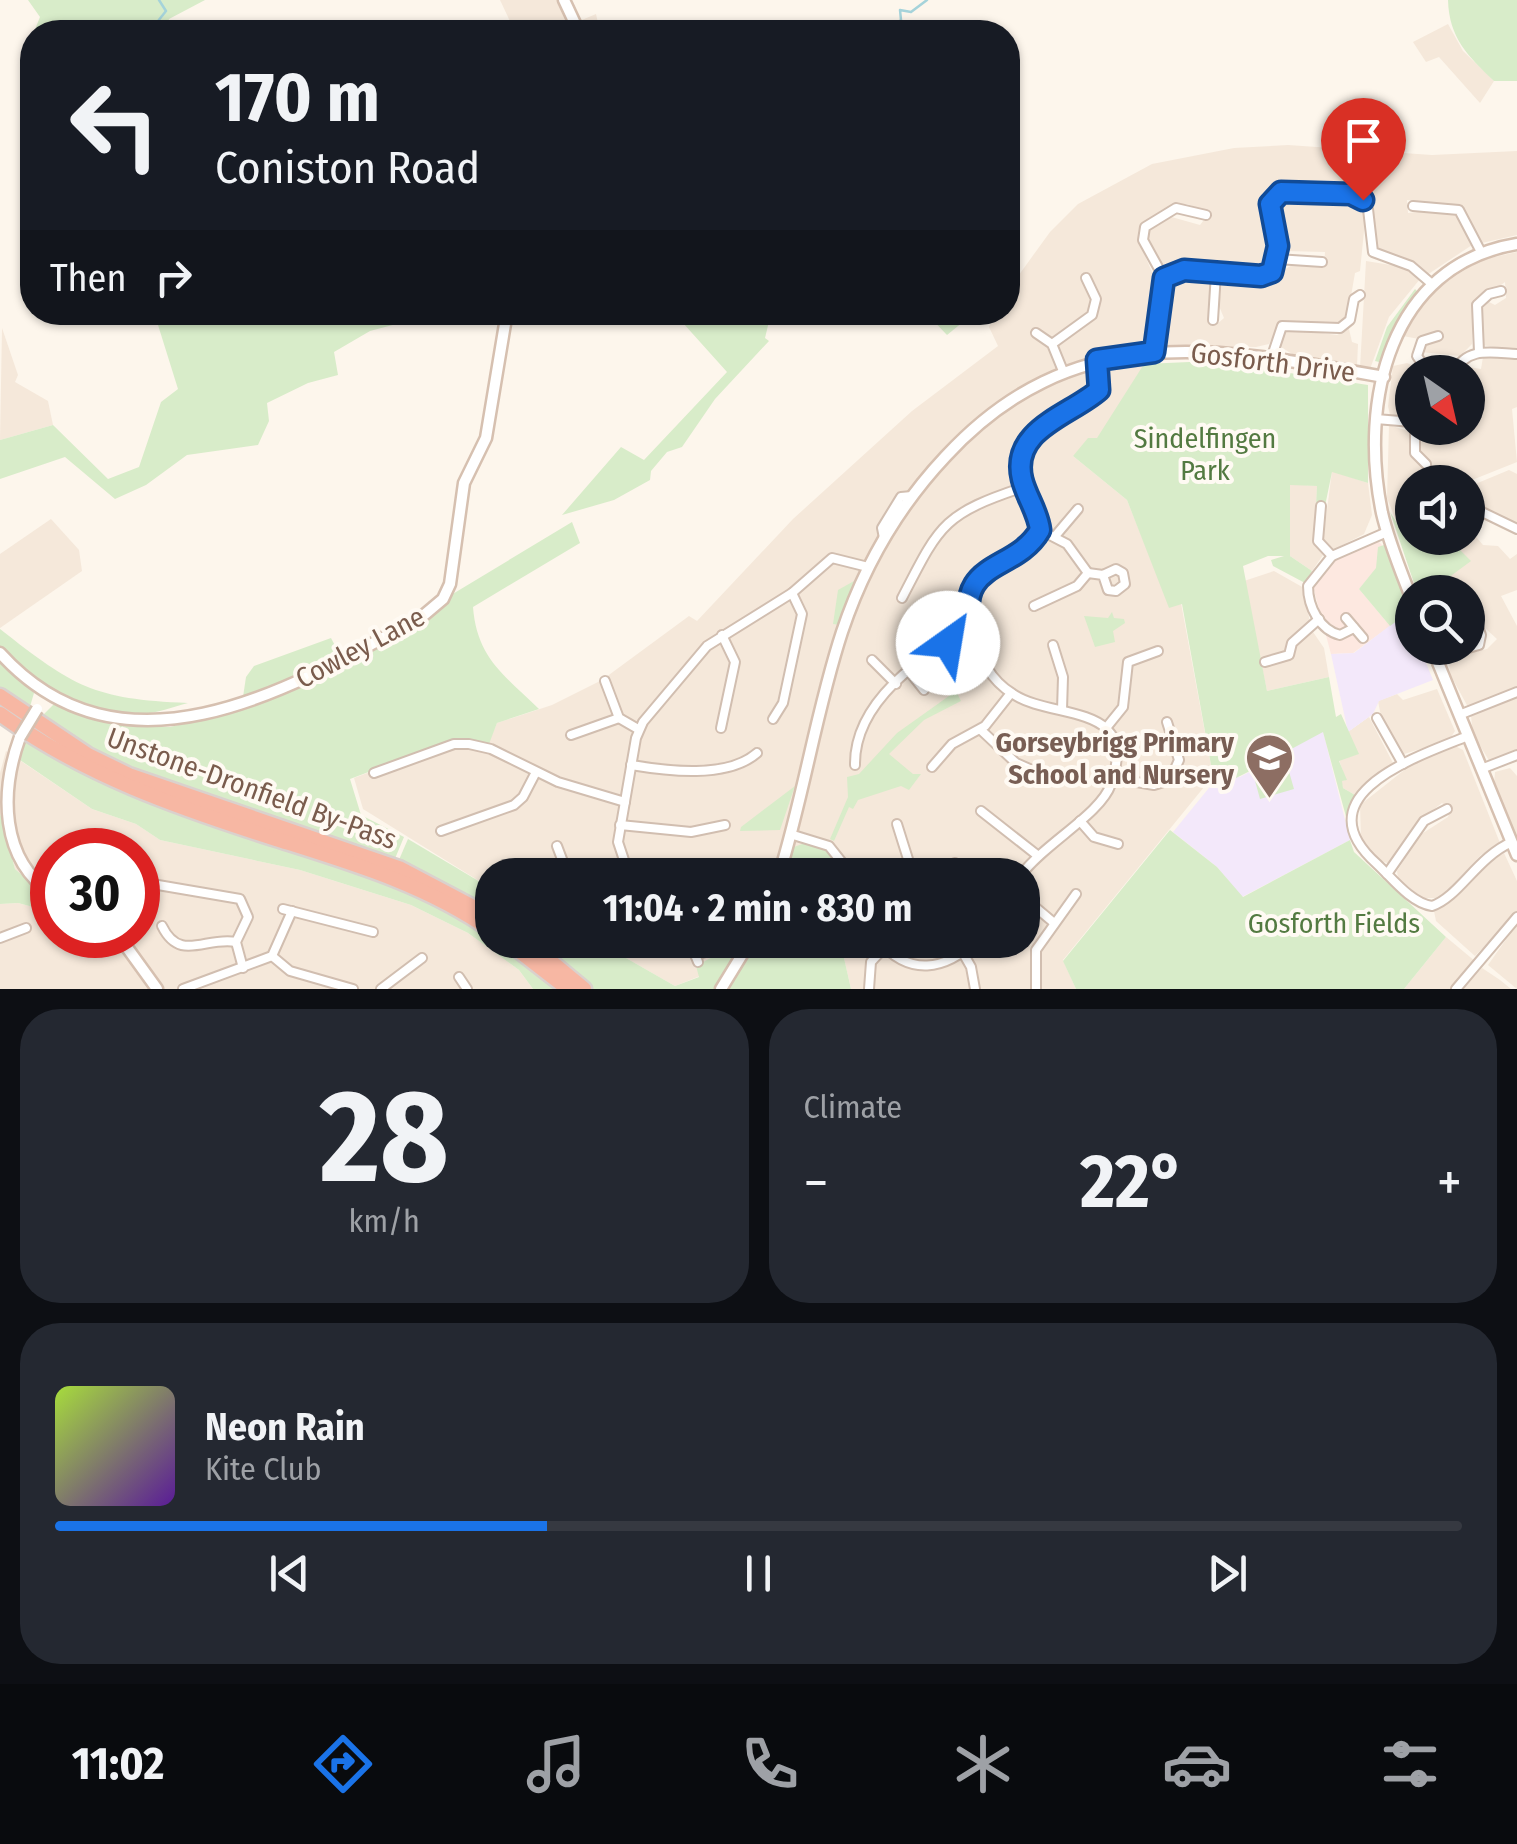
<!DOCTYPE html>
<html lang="en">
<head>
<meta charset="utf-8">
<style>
  :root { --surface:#171b24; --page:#242831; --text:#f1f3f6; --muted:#9ea1a6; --line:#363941; --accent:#1a73e8 }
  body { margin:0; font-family:"Fira Sans Condensed",sans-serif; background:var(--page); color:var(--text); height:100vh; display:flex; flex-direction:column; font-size:38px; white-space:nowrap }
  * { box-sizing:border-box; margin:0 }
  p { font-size:32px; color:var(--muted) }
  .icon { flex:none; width:55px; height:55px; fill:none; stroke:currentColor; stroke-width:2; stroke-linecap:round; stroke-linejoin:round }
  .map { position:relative; height:989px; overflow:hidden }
  .side { display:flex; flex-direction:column; gap:20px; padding:20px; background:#0d0f14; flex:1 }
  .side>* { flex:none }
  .guide { position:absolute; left:20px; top:20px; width:1000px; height:305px; border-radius:40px; box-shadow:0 2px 8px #0004; background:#171b24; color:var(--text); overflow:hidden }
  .needle { width:65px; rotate:146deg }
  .fabs { position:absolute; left:1395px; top:355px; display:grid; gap:20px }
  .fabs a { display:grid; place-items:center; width:90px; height:90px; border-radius:50%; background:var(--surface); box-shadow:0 2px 8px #0004; font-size:50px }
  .speed { position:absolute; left:30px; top:828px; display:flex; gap:20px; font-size:50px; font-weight:700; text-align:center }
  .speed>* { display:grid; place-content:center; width:130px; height:130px; border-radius:50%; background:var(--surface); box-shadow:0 2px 8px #0004; line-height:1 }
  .speed .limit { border:15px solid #d22; background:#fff; color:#111 }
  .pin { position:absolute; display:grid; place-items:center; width:85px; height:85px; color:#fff; margin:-102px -42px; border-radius:50% 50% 50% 0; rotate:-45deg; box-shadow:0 0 10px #0007 }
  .pin .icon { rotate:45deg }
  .me { position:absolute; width:110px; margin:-55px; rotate:32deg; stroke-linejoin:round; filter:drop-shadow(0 0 8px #0008) }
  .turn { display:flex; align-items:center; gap:35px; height:210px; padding:0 30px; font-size:45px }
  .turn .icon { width:130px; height:130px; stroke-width:2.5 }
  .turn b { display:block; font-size:70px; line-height:85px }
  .then { display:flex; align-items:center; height:95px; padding:0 30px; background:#0003; gap:20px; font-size:38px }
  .big { font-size:75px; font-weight:700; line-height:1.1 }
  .side .tile { flex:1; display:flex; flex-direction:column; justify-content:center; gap:15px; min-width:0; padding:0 35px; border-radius:40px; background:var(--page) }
  .side .dial { align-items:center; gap:0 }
  .dial b { font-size:130px; line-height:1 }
  .song { display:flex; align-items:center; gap:30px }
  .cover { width:120px; height:120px; border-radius:15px; background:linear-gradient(135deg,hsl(80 70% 55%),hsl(270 70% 35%)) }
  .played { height:10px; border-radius:5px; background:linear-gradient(90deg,var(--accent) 35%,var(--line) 35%) }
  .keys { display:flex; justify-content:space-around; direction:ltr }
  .heat { display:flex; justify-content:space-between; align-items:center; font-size:55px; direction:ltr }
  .side .tiles { flex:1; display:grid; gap:20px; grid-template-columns:1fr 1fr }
  .tile:last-child { grid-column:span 2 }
  .trip { position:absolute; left:475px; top:858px; width:565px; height:100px; border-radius:40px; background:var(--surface); box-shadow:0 2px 8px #0004; font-weight:700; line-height:100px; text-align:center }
  .dock { display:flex; height:160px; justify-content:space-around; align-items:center; background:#090b0e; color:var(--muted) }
  .dock .icon { width:70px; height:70px }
  .dock .current { color:var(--accent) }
  .dock b { font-size:45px; color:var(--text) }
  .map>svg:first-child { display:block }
  .residential { fill:#f5e8da }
  .commercial { fill:#fde8e0 }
  .education { fill:#f3e8fa }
  .green { fill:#d8ecc9 }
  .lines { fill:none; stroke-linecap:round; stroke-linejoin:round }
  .stream { stroke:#a5d3da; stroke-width:2.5 }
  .street-casing { stroke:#d1beb0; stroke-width:12 }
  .secondary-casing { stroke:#d6c0b0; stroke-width:15 }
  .highway-casing { stroke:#dad1cd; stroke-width:19 }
  .street { stroke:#fff; stroke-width:8 }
  .secondary { stroke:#fff; stroke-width:10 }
  .highway { stroke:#f7b7a3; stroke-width:14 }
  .secondary-bridge-casing { stroke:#d6c0b0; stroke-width:15; stroke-linecap:butt }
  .secondary-bridge { stroke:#fff; stroke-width:10 }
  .route-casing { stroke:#114b97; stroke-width:25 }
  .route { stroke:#1a73e8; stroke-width:18 }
  .labels { text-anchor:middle; stroke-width:8; stroke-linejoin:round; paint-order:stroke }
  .street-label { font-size:28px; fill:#7a5c4d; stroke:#fffaf3 }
  .park-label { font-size:28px; fill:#537a41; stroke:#fffaf3 }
  .education-label { font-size:28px; font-weight:bold; fill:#785e54; stroke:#fffaf3; text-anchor:end }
</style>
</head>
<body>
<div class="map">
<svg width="1517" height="989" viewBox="0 0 1517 989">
  <rect width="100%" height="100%" fill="#fdf6ec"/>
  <g class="residential">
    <path d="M500,0H566L577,22L596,14L600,32H515Z"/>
    <path d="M1448,24L1463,51L1494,81L1480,103L1439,57L1426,62L1413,42Z"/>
    <path d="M1288,145L1432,155L1517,151V235L1482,243L1461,207L1407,200L1408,213L1439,210L1458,215L1472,245L1427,275L1405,258L1376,250L1371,204L1359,193L1279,190L1267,204L1274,250L1269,270L1260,273L1191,267L1163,271L1147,237L1150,228L1168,216L1200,225L1210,212L1187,204L1171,206L1139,228L1138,239L1157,284L1146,363L1097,439L1073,456L1127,500L1170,607L1181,603L1213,776L1063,960L1076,989H851L840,940H1022V875H834L844,871L783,875H492V889L363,809L354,778L456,739L488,744L497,723L552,705L602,680L689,616L697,621L793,519L912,411L998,346L989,327L995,313L1008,312V290L1050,232L1078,204L1152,164L1234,148Z"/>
    <path d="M1280,198L1354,199L1366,211L1360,271L1355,273L1347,319L1337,326L1282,322L1269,344L1256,347L1166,345L1159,341L1164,289L1177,276L1205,277L1211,282L1208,324L1216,325L1224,318L1219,306L1222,281L1270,279L1292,265L1324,268L1325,252L1285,251L1276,211Z"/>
    <path d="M1517,252V351L1482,345L1481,310L1489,302L1495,305L1506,298L1505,282L1472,306V344L1460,356L1421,352L1422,346L1439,334L1419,339L1403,336L1430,295L1455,276L1481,260Z"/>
    <path d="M1366,261L1403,267L1420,279L1389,317L1370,369L1360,368Z"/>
    <path d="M2,328L18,375L15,382L48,401L53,425L0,440Z"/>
    <path d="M1292,329L1337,335L1349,329L1352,342L1358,344L1357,366L1294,355L1279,346L1283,331Z"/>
    <path d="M1483,357L1517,358V407L1512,409L1517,462L1467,482H1412V514L1397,523L1387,498L1389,425L1411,432V455L1428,471L1432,463L1418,449L1421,433L1468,428V372H1459L1462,366L1481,369Z"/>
    <path d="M1407,363L1428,372H1412V418L1390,415L1388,406L1393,366Z"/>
    <path d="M1509,470L1517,474V525L1480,507L1474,511L1477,519L1472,532L1483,545L1498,546L1510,559L1517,554V590L1501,596L1517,626V689L1468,707L1450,674L1449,658L1487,649L1497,639L1485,628L1477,602L1468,606V592H1430L1441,582L1454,546L1448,538H1468V487Z"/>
    <path d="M1332,471L1368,483L1372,515L1364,534L1333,550L1323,541Z"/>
    <path d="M1290,484L1317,486L1315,542L1323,555L1312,571L1290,556Z"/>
    <path d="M51,519L79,550L82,571L0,628V554Z"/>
    <path d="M1274,571L1304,588L1311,629L1324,648L1329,677L1267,691L1244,581Z"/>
    <path d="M1437,689L1455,731L1449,740L1401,755L1383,727L1378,701L1397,694L1403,700Z"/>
    <path d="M1517,697V750L1490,762L1473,734L1471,716Z"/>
    <path d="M1369,717L1393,763L1355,795L1343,788L1341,781L1346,780L1339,760L1358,754L1348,732Z"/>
    <path d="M1455,746L1463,750L1500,843L1481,855L1440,898H1422L1398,878L1397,871L1420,835L1448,817L1450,809L1442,803L1425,816L1390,864L1378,860L1361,839L1360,805L1412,764Z"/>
    <path d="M6,751L92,809L136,824L160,840L300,870L411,905L468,933L519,970L533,989H0V904L18,903L52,912V935H138V850H52V901L15,869L0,813V773Z"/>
    <path d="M1510,768L1517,776V839L1494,784L1495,772Z"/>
    <path d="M1504,853L1517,881V912L1475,956L1436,921L1434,911L1450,902L1482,866Z"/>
    <path d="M1517,924V989L1488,965Z"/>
    <path d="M1446,937L1476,962L1453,989H1404Z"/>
    <path d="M616,940H727L729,948L704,963L700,976L675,986L626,958Z"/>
    <path d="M1482,968L1500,980L1511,989H1463Z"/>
  </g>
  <path class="commercial" d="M1377,540L1382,545L1376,569L1359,589L1390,626L1353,653L1331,654L1312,583L1341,553Z"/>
  <g class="education">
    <path d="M1405,614L1412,628V648H1420L1433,680L1379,701L1373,714L1348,732L1331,654L1354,653Z"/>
    <path d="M1323,731L1350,840L1242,897L1217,867L1173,832L1217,778L1240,777Z"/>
  </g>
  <g class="green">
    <path d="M28,0H205L169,19L165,32H34L40,17Z"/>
    <path d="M1448,0H1517V81H1494C1468,56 1449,38 1448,0Z"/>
    <path d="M1415,289L1418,292L1396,323L1379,362L1375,361L1387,327Z"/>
    <path d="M179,313H438L370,331L334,352L338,375L308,383L267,403L269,421L258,445L187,455L146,485L115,499L65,457L0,479V440L53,425L108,479L139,467L161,402L178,389L158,325Z"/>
    <path d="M674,313H739L744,317L746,313H771L765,338L769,341L715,399L682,447L667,452L651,471L650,480L614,500L562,515L621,447L644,460L727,372Z"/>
    <path d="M926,313H974L947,335Z"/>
    <path d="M1212,361L1368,385V483L1332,472L1325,506H1316L1317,486L1290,485V556L1312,571L1305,583L1273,566L1271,560L1284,556H1268L1243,566L1267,691L1329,677L1336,717L1341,714L1359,754L1339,761L1347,780L1342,781L1343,788L1355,795L1348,824L1323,732L1256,768L1286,761L1294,789L1260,799L1252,770L1234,779L1213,776L1182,604L1169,608L1127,500L1073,456L1088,438H1097L1144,364Z"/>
    <path d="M1390,512L1397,523L1412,514V538H1448L1471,561L1429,592H1417Z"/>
    <path d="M572,522L580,543L473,607C477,658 504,675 539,709L497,723L489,744L456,739L350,779L361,815L404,837L394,861C275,818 148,785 39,719L54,704L119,724L170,727L241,710L354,661L435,614L451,595Z"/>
    <path d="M1384,545L1412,610V628L1405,615L1390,626L1359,589L1376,568L1378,547Z"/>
    <path d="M854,581L840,625L833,624L838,590Z"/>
    <path d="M1112,612L1114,618L1124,619L1125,623L1113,631L1115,642L1095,647L1084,616L1108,618Z"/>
    <path d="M0,629C74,687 93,699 188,703C173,707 157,713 141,714C93,718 31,682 0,647Z"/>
    <path d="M331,638L340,655L261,696L243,697L246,677L254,666Z"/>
    <path d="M0,663L34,693L29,710L0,687Z"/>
    <path d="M956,691L961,701L924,720L889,754L913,774H921L909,790L901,786L858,800L853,809L849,807L834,841L830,839L848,797L847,777L859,774L897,733Z"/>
    <path d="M27,738C53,753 78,772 105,784C269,859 416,861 557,989H533L519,970L468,933L411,905L300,870L160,840L136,824L92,809L17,758Z"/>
    <path d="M795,786L780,830L740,831L741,827Z"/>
    <path d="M0,813L15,869L52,901V912L18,903L0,904Z"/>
    <path d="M1170,830L1217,867L1243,897L1350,840L1354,852L1446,937L1404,989H1076L1063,961Z"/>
    <path d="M408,839L492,889V912L398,862Z"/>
    <path d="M805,843L831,853L844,871L783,875L791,848Z"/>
    <path d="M534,940H616L626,958L675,986L699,977L696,966L729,948L727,940H747L716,989H591Z"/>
    <path d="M755,940H840L851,989H725Z"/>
  </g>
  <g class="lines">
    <g class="stream">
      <path d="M159,32L158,21L166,11L159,0"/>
      <path d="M888,32L901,20L900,10L911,12L927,0"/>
    </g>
    <defs>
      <g id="street">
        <path d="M1413,206L1459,210L1481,252"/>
        <path d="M1277,259L1322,262"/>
        <path d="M1164,278L1143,240L1145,227L1176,208L1206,215"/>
        <path d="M1213,320L1216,273"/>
        <path d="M1036,333L1052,344L1063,371"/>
        <path d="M1438,336L1422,341L1417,356L1424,366L1445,372"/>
        <path d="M1052,344L1092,315L1096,299L1086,278"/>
        <path d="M1154,352L1159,293L1168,275L1184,270L1261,276L1272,272L1279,246L1270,204L1281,192L1360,197L1368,209L1373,252L1411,266L1432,284"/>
        <path d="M1479,352L1477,305L1489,294L1501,291"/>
        <path d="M1272,356L1282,326L1340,328L1350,320L1354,299L1360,295"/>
        <path d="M1455,372C1466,346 1493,353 1517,354"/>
        <path d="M1376,419L1412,422"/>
        <path d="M1415,428V453L1426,464"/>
        <path d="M1321,506L1318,541L1332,556"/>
        <path d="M1482,512L1517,529"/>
        <path d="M1056,535L1078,509"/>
        <path d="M884,538L882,528L901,497L912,496"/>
        <path d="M1088,573L1103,575L1116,569L1123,573L1125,584L1116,591L1108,590L1103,575"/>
        <path d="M902,598C940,524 943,514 1024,487"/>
        <path d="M1034,606L1077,586L1088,573L1067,544L1040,530"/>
        <path d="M1346,618L1363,638"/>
        <path d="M1354,628L1340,635C1320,630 1308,607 1308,586L1332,556L1387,532"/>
        <path d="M1053,645L1063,677L1062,710"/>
        <path d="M1436,657L1479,645L1481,635L1471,607"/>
        <path d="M872,660L896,684"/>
        <path d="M1265,662L1289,655L1292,643L1319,619"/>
        <path d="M909,671L924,690"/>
        <path d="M605,681L619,718L638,729"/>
        <path d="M1459,715L1517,692"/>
        <path d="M1377,718L1403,764"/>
        <path d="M773,719L783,703L802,614L792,593"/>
        <path d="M721,728L735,662L722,635"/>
        <path d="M1106,728L1123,707L1128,662L1158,651"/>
        <path d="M981,730L1016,763L1041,774"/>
        <path d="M571,735L619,718"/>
        <path d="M1468,736C1418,756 1300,795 1377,864C1392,878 1411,903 1432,906C1459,897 1477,857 1512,842"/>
        <path d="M631,765C667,771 727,779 757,753"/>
        <path d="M855,765C854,704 921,652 972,633"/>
        <path d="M932,767L952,744L985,726L1011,693"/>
        <path d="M1481,769L1517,755"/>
        <path d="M374,773L454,744H469L491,749L558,782L625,802"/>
        <path d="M1113,778L1154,785L1170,780L1179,760L1167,722"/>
        <path d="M981,811L1037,855"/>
        <path d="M1080,821L1094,837L1118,844"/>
        <path d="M897,824L913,875"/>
        <path d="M620,825L691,832L725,825"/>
        <path d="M441,831L514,805L523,797L536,772"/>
        <path d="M790,834L829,846L852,875"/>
        <path d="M557,846L568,875"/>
        <path d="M1387,874L1424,821L1447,809"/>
        <path d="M530,875L563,862"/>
        <path d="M629,875L618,842L636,738L643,722L707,646L792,593L832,558L868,567"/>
        <path d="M946,875L955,863"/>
        <path d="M1021,875C1045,843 1101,814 1111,784C1140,701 1054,721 1013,694C990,680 979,657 972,632C966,611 968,591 982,574C996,557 1021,551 1038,536C1042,520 1032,506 1026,492C1003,433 1065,420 1099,390L1097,360"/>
        <path d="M139,892L158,885L240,899L248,917L236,942L243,968"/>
        <path d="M1022,896L1053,922"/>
        <path d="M283,909L373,932"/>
        <path d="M162,926C180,963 206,936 236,942"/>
        <path d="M0,938L26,928"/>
        <path d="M689,940L698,962"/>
        <path d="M878,940C909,977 945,971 977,940"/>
        <path d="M86,943L93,935"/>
        <path d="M625,950L652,940"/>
        <path d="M963,953L971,967L975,989"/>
        <path d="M696,955L717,948"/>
        <path d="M272,956L290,971L353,989"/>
        <path d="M459,977L467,989"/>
        <path d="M183,989L272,956L292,911"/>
        <path d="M381,989L422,958"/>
        <path d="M869,989L871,962L884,948"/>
        <path d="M1036,989V950L1076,894"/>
        <path d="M1456,989L1517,917"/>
      </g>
      <g id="secondary">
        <path d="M564,0L579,32"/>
        <path d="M1412,600C1401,571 1389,543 1382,513C1359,402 1389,265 1517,244"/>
        <path d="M1432,648L1517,855"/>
        <path d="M0,653C124,790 297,686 424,615L443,599L450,584L464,483L486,438L507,312"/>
        <path d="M20,737C0,792 0,859 52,894"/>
        <path d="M779,875C804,795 816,711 842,632C864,566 898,507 946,456C1074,318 1217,347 1384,377"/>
        <path d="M118,935L157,989"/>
        <path d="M721,989L751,940"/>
      </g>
      <g id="highway">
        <path d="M0,696L88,755L129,775L399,868L492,917"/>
        <path d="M0,714C83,775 179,808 276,839C352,863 427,885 492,931"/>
        <path d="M505,940L568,989"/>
        <path d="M525,940L584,989"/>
      </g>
    </defs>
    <use href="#street" class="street-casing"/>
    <use href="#secondary" class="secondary-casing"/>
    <use href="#highway" class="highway-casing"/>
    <use href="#street" class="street"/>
    <use href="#secondary" class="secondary"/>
    <use href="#highway" class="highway"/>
    <defs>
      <path id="secondary-bridge" d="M20,737L37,709"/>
    </defs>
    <use href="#secondary-bridge" class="secondary-bridge-casing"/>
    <use href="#secondary-bridge" class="secondary-bridge"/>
  </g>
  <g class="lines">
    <defs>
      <path id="route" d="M948,643L972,633C953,558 1015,574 1040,530C1038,512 1026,496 1022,479C1010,429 1071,415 1099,390L1097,360L1154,352L1164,278L1184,270L1261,276L1272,272L1278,246L1270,204L1281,192L1351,194L1363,200"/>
    </defs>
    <use href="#route" class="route-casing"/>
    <use href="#route" class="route"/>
  </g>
  <defs>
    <symbol id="school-pin" viewBox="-11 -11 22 30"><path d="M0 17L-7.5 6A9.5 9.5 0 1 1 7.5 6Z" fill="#8d6e63" stroke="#fffaf3"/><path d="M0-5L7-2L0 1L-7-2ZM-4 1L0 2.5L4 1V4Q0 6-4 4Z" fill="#fff"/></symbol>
  </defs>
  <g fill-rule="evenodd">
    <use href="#school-pin" x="1242" y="730" width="55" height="75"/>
  </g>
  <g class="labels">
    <g class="street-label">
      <text transform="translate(1273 362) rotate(7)" y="10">Gosforth Drive</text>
      <text transform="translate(360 647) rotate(-28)" y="10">Cowley Lane</text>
      <text transform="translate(252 788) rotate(20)" y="10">Unstone-Dronfield By-Pass</text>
    </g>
    <g class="park-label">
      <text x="1205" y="448">Sindelfingen<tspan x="1205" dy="32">Park</tspan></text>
      <text x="1334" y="933">Gosforth Fields</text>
    </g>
    <g class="education-label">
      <text x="1234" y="752">Gorseybrigg Primary<tspan x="1234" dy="32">School and Nursery</tspan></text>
    </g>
  </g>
</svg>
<div class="fabs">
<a><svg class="needle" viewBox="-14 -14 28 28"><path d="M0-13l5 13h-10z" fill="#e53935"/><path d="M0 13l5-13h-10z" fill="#9ea1a6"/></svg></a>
<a><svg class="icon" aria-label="sound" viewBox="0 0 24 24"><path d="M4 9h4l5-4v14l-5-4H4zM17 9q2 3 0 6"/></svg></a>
<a><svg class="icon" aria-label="search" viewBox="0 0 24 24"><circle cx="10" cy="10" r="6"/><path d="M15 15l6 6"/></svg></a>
</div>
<div class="speed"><div class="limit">30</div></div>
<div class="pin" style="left:1363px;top:200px;background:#d93025"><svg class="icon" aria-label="arrive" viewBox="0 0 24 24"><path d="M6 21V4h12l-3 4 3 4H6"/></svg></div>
<svg class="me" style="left:948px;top:643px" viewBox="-20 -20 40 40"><circle r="19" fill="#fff"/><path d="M0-13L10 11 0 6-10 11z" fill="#1a73e8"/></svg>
<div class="trip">11:04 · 2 min · 830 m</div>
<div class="guide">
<div class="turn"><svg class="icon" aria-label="left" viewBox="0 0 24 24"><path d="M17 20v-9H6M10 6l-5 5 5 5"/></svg><div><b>170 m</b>Coniston Road</div></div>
<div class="then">Then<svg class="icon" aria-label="right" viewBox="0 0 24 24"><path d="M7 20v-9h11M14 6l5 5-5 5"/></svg></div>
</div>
</div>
<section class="side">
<div class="tiles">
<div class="tile dial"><b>28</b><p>km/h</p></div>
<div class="tile"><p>Climate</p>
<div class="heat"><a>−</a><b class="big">22°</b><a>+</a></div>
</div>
<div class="tile">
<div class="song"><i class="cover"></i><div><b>Neon Rain</b><p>Kite Club</p></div></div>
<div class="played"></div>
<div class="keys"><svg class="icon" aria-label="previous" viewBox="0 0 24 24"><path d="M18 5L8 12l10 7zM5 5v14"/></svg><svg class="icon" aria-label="pause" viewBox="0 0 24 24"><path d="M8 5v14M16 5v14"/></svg><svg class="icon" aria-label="next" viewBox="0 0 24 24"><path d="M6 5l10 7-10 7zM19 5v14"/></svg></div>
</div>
</div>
</section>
<nav class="dock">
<b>11:02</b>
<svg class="icon current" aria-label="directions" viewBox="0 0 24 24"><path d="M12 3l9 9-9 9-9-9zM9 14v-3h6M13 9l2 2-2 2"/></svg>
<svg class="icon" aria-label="music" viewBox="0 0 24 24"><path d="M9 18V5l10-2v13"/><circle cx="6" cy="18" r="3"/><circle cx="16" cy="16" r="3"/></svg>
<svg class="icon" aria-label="phone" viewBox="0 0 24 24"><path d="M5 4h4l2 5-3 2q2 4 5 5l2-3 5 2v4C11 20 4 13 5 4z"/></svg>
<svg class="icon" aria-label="climate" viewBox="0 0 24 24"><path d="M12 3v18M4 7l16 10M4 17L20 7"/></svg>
<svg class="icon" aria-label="car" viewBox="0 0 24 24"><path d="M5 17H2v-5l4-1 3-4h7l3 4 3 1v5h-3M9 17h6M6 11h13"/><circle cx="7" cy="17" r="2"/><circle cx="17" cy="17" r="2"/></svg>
<svg class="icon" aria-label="filters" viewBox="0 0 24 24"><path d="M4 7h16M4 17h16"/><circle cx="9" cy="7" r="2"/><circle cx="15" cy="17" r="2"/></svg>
</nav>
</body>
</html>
